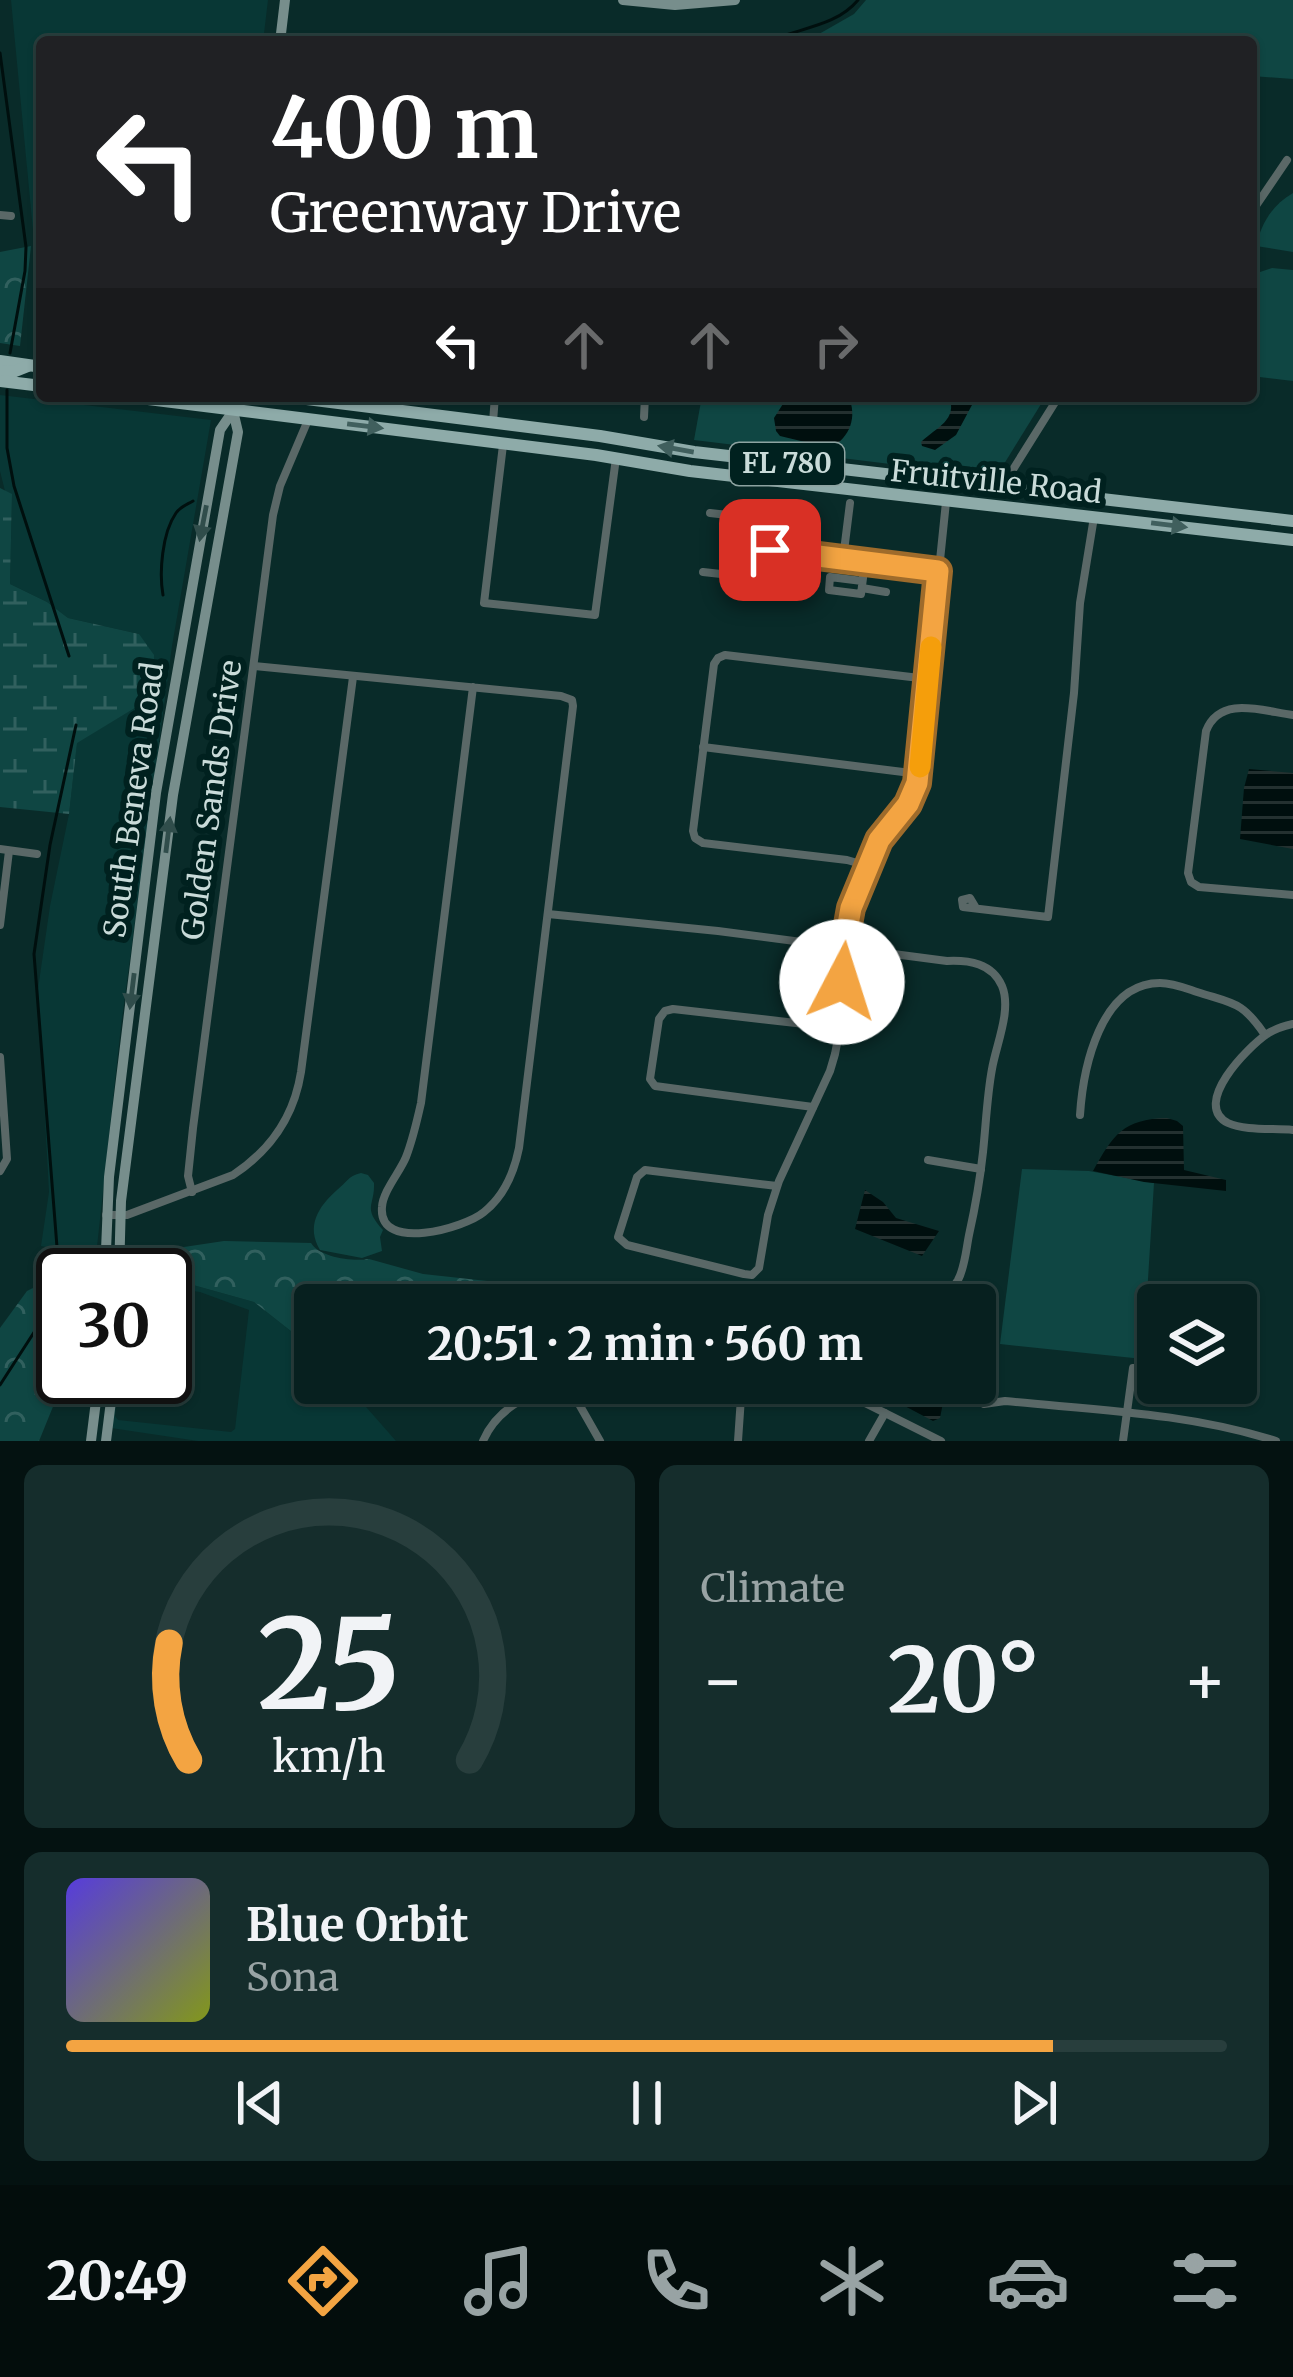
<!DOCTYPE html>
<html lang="en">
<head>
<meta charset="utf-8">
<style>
  :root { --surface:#07201f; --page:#152d2c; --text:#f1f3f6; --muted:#98a3a4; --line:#283e3d; --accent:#f3a442 }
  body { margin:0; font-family:Merriweather,serif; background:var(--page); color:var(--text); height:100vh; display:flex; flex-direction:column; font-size:45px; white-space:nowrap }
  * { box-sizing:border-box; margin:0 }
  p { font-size:39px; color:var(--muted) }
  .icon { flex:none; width:66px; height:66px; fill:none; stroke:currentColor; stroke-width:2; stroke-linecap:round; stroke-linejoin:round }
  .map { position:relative; height:1441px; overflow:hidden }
  .sheet { display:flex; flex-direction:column; gap:24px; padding:24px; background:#041211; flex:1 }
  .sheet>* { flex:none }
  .hud { position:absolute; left:36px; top:36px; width:1221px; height:366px; border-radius:12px; box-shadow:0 3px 9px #0004,0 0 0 3px var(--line); background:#202124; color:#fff; overflow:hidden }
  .controls { position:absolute; left:1137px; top:1284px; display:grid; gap:24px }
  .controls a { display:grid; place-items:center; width:120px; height:120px; border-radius:12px; background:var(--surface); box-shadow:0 3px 9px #0004,0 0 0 3px var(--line); font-size:60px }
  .speed { position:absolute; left:36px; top:1248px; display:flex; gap:24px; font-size:60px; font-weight:700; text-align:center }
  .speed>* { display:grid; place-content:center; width:156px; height:156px; border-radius:50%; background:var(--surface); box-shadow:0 3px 9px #0004,0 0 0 3px var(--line); line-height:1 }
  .speed .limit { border:6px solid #111; border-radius:18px; background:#fff; color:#111 }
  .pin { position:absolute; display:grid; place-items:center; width:102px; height:102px; color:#fff; margin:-51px; border-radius:24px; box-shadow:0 6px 18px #0006 }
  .me { position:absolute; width:132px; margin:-66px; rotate:5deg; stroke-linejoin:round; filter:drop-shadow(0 0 9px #0008) }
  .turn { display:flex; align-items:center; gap:42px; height:252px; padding:0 36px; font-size:54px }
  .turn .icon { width:156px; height:156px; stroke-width:2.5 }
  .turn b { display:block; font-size:84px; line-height:102px }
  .lanes { display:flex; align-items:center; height:114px; padding:0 36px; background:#0003; justify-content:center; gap:60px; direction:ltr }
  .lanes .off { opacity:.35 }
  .big { font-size:90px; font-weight:700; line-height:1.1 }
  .sheet .widget { flex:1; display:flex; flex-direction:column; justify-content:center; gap:18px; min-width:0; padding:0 42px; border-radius:18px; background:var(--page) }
  .sheet .dial { align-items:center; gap:0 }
  .dial svg { height:312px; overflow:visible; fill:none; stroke:var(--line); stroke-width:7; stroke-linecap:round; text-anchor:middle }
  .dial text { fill:var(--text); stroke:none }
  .song { display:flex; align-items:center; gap:36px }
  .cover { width:144px; height:144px; border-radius:18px; background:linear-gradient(135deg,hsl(250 70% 55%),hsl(70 70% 35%)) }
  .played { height:12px; border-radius:6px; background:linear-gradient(90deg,var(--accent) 85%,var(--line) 85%) }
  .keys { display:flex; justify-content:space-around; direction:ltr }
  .heat { display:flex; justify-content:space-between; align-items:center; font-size:66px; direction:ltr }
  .sheet .tiles { flex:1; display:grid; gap:24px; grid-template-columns:1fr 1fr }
  .widget:last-child { grid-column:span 2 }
  .trip { position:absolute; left:294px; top:1284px; width:702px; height:120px; border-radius:12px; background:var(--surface); box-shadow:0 3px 9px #0004,0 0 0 3px var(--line); font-weight:700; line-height:120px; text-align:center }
  .dock { display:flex; height:192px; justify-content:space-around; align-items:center; background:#030d0c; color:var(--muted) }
  .dock .icon { width:84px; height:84px }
  .dock .selected { color:var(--accent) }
  .dock b { font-size:54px; color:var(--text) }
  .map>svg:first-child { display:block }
  .built { fill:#083735 }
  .green { fill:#0f4643 }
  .forest { fill:url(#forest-crowns) }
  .wetland { fill:url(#wetland-marsh) }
  .water { fill:url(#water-rules) }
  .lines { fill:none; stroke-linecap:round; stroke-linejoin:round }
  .stream { stroke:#000f0e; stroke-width:3 }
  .street { stroke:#5a6867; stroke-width:8 }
  .secondary { stroke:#778e8c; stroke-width:10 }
  .primary { stroke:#8eaba9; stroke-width:12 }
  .oneway { fill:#405f5d }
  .oneway2 { fill:#304d4b }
  .route-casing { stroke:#9e6b2b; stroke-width:30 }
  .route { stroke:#f3a442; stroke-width:21 }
  .slow { stroke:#f59e0b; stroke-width:21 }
  .labels { text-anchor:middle; stroke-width:12; stroke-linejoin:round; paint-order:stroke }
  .shield { fill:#00211f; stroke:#8da3a1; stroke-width:3 }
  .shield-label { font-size:27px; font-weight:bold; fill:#c9dbd9 }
  .street-label { font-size:30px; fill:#c9dbd9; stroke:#00211f }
</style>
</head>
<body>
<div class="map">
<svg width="1293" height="1441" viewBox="0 0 1293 1441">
  <defs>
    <pattern id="forest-crowns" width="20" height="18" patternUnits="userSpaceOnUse" patternTransform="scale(3)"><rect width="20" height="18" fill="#0f4643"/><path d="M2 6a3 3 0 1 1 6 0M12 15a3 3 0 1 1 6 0" fill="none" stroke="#31605e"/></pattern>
    <pattern id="wetland-marsh" width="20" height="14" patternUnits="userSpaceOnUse" patternTransform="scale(3)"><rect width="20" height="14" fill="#0f4643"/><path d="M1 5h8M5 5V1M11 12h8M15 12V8" fill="none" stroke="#31605e"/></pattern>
    <pattern id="water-rules" width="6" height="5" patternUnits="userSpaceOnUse" patternTransform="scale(3)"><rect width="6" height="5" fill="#000f0e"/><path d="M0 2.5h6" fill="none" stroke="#243130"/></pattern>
  </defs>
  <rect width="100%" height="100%" fill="#092b29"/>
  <g class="built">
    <path d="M11,0H268L263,42H42V252L35,251Z"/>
    <path d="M0,395L211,420L172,646L121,1026L96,1256L41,1246L49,1192L38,989L50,906L69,814L77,742L143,703L139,634L68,618L47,602L10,584L12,495L5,491L0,471Z"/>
    <path d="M165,1282L186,1283L254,1302L315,1350V1383H345L396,1441H198L111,1428L119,1377L115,1416L118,1420L231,1432L235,1429L249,1310L200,1292L165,1287Z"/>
  </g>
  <g class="green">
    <path d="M866,0H1293V79L1251,76V42H805L854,14Z"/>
    <path d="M1293,193V252L1256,246C1261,224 1272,205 1293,193Z"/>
    <path d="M1272,268L1293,270V381L1251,376V275Z"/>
    <path d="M702,396H1046L996,477L694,440Z"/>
    <path d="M1022,1169L1089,1171L1154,1183L1143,1359L1000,1344Z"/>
    <path d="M361,1173L368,1175L374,1183C375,1206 362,1207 383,1230L380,1237L382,1251L362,1258L320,1250C306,1226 318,1207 337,1190C347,1182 348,1176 361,1173Z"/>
  </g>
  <g class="forest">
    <path d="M31,246L20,346L0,343V252Z"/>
    <path d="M224,1241L311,1243C319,1257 352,1262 369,1259L423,1274L514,1284L565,1294L564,1305H315V1350L254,1302L186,1283L165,1282V1275H123L124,1256Z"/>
    <path d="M45,1282L63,1293L65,1377L39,1441H0V1328L27,1291Z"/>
  </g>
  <path class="wetland" d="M0,488L12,494L10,584L47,602L68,618L139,634L154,655L153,688L143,703L77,743L69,814L0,807Z"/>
  <g class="water">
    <path d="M788,396H848C858,416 850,438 830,448L780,436L776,431L774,418Z"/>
    <path d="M949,396H980L972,405L956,435L935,450L922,446L921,442C937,427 958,420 949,396Z"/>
    <path d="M1249,769L1293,773V849L1240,839L1244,788Z"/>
    <path d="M1167,1118L1177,1121L1183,1126L1184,1170L1226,1180V1191L1144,1182L1093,1171C1113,1135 1123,1119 1167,1118Z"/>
    <path d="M865,1190L883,1202L896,1218L939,1231L922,1256L855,1229Z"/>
    <path d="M873,1383H947L940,1418L933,1421L882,1394Z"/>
  </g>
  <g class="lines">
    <g class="stream">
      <path d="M767,42C797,28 836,27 858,0"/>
      <path d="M0,53L26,247L25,271L10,353"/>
      <path d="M7,390V448L14,486L69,656"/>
      <path d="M163,595C159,573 162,533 176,513C181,506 186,505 193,501"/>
      <path d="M0,1385L53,1303L57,1247L34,954L50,845L76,725"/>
    </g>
    <g class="street">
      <path d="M1251,213L1287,160"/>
      <path d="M0,215L11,216"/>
      <path d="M627,396H641"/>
      <path d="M644,417L645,396"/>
      <path d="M493,422L495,396"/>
      <path d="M503,445L484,603L595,615L616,458"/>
      <path d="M1002,487L1059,396"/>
      <path d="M710,513L745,517"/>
      <path d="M745,517L773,520L767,579L739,576Z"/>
      <path d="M770,550L938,571"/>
      <path d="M843,559L850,503"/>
      <path d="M703,572L739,576"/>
      <path d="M862,581L830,577L829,590L861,594L865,562"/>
      <path d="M862,588L886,592"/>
      <path d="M254,666L561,696L572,700L573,706L519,1148C514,1173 504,1196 484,1212C465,1228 378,1253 382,1207C383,1191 400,1172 406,1157C413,1139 417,1121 421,1103L473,687"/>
      <path d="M1293,715C1262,711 1220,695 1206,731L1188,873L1191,882L1199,887L1293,895"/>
      <path d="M703,747L919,774"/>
      <path d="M0,849L37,854"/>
      <path d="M868,866L847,860L703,843L695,838L693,831L714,664L718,658L725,655L928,679"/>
      <path d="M976,908L970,898L962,900L963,907L1048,917L1074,693L1080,603L1094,517"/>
      <path d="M548,914L718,931L947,961C969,960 992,963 1002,986C1012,1010 996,1045 992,1069C987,1096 986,1124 983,1152C980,1180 975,1208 969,1235C966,1250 965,1267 958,1280C949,1295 936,1301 920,1305"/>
      <path d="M0,925L9,851"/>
      <path d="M1293,1024C1284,1026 1275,1029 1267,1034C1248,1047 1191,1104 1228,1123C1245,1131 1274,1128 1293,1130"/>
      <path d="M0,1057L7,1159L0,1171"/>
      <path d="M813,1107L655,1086L650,1079L659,1019L665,1011L673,1009L840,1028"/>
      <path d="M1080,1115C1083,1069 1100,983 1160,983C1173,983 1185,988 1197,992C1234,1004 1242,1001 1265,1035"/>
      <path d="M928,1160L981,1169"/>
      <path d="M777,1186L645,1170L637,1177L618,1237L627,1245L744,1274L752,1275L759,1268L768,1215L779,1181L830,1071L835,1054L840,1028L844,946L849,914L879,840L908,804L917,783L946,502"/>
      <path d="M192,1192L188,1176L193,1128L273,515L280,486L308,420"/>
      <path d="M106,1215H127L233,1175C271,1150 294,1117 301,1072L353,677"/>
      <path d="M872,1291L891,1302L909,1305"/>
      <path d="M514,1383L523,1399"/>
      <path d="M567,1383L600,1441"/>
      <path d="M825,1383L941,1441"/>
      <path d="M984,1404L1005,1401C1095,1410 1189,1413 1276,1441"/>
      <path d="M483,1441C497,1408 527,1396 558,1383"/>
      <path d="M738,1441L742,1383"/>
      <path d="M869,1441L885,1413"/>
      <path d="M1123,1441L1133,1368"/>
    </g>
    <g class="secondary">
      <path d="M623,0L675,5L735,0"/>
      <path d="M280,42L285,0"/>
      <path d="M105,1275L109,1177L156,793L220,430L233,411"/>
      <path d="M119,1275L121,1201L173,795L238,432L233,411L234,396"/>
      <path d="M91,1441L99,1377"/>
      <path d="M106,1441L114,1377"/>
    </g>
    <g class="primary">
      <path d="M0,361L42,367"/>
      <path d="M0,371L13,372L28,366"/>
      <path d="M0,381L42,386"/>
      <path d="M124,396L596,455L690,471L1293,540"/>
      <path d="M283,396L600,436L694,452L1293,521"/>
    </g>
  </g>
  <defs><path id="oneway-solid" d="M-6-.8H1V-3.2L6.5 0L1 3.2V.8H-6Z" transform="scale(3)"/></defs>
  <g class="oneway">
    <use href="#oneway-solid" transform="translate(365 426) rotate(7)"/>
    <use href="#oneway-solid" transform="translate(676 449) rotate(-170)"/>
    <use href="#oneway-solid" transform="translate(1169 525) rotate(7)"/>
  </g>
  <g class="oneway2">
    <use href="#oneway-solid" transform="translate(203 523) rotate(101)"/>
    <use href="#oneway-solid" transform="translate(168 835) rotate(-83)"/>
    <use href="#oneway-solid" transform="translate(132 991) rotate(97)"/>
  </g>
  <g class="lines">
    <defs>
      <path id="route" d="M770,550L938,571L917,783L908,804L879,840L851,908L844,946L842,982"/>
    </defs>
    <use href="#route" class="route-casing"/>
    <use href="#route" class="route"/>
    <path class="slow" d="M920,767L931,647"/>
  </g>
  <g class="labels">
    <rect class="shield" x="730" y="443" width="114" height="42" rx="9"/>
    <g class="shield-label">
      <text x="787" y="473">FL 780</text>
    </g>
    <g class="street-label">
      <text transform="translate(996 482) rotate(6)" y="10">Fruitville Road</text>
      <text transform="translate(134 800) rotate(-82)" y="10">South Beneva Road</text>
      <text transform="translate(212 800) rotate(-82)" y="10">Golden Sands Drive</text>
    </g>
  </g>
</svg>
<div class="controls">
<a><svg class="icon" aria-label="layers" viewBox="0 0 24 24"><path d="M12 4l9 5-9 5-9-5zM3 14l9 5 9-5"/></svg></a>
</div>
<div class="speed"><div class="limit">30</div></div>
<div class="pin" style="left:770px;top:550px;background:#d93025"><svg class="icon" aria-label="arrive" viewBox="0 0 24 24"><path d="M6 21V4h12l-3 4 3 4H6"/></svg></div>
<svg class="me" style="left:842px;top:982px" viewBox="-20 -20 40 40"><circle r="19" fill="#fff"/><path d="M0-13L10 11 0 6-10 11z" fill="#f3a442"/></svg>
<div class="trip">20:51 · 2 min · 560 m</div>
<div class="hud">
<div class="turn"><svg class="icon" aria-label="left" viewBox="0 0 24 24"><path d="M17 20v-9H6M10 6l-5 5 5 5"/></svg><div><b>400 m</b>Greenway Drive</div></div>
<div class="lanes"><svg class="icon" aria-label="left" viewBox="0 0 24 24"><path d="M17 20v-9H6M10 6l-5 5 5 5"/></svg><svg class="icon off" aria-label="ahead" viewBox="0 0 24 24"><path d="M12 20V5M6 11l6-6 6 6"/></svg><svg class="icon off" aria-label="ahead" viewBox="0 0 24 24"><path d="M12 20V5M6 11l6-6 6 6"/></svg><svg class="icon off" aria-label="right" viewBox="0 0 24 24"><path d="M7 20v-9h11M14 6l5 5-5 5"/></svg></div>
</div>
</div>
<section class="sheet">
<div class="tiles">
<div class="widget dial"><svg viewBox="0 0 100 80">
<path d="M14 69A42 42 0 1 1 86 69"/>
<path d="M14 69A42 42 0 0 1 9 39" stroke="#f3a442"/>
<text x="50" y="56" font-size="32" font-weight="700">25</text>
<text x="50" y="72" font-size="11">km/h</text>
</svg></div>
<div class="widget"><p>Climate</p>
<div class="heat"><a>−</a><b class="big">20°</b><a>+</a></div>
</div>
<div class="widget">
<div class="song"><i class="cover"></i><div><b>Blue Orbit</b><p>Sona</p></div></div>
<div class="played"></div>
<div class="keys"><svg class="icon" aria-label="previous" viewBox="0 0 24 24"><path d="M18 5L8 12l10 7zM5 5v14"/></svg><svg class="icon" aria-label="pause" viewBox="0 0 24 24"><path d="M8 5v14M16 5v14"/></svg><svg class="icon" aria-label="next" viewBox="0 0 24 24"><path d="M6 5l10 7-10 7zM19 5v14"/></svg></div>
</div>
</div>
</section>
<nav class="dock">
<b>20:49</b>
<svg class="icon selected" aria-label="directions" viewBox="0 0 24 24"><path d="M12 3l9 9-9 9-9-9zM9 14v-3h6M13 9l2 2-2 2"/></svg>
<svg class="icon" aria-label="music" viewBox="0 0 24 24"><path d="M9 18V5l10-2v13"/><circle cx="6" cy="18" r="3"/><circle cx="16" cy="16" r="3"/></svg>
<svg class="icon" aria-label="phone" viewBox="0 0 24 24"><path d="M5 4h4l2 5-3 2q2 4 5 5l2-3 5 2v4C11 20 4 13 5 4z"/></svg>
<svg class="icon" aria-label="climate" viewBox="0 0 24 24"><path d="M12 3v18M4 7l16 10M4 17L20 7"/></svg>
<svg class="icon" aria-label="car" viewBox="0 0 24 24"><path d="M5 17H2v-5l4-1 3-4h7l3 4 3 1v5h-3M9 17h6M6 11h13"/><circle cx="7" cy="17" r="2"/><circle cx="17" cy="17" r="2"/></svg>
<svg class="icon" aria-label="filters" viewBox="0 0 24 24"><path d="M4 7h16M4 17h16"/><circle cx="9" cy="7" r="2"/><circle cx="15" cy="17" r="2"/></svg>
</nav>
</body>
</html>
